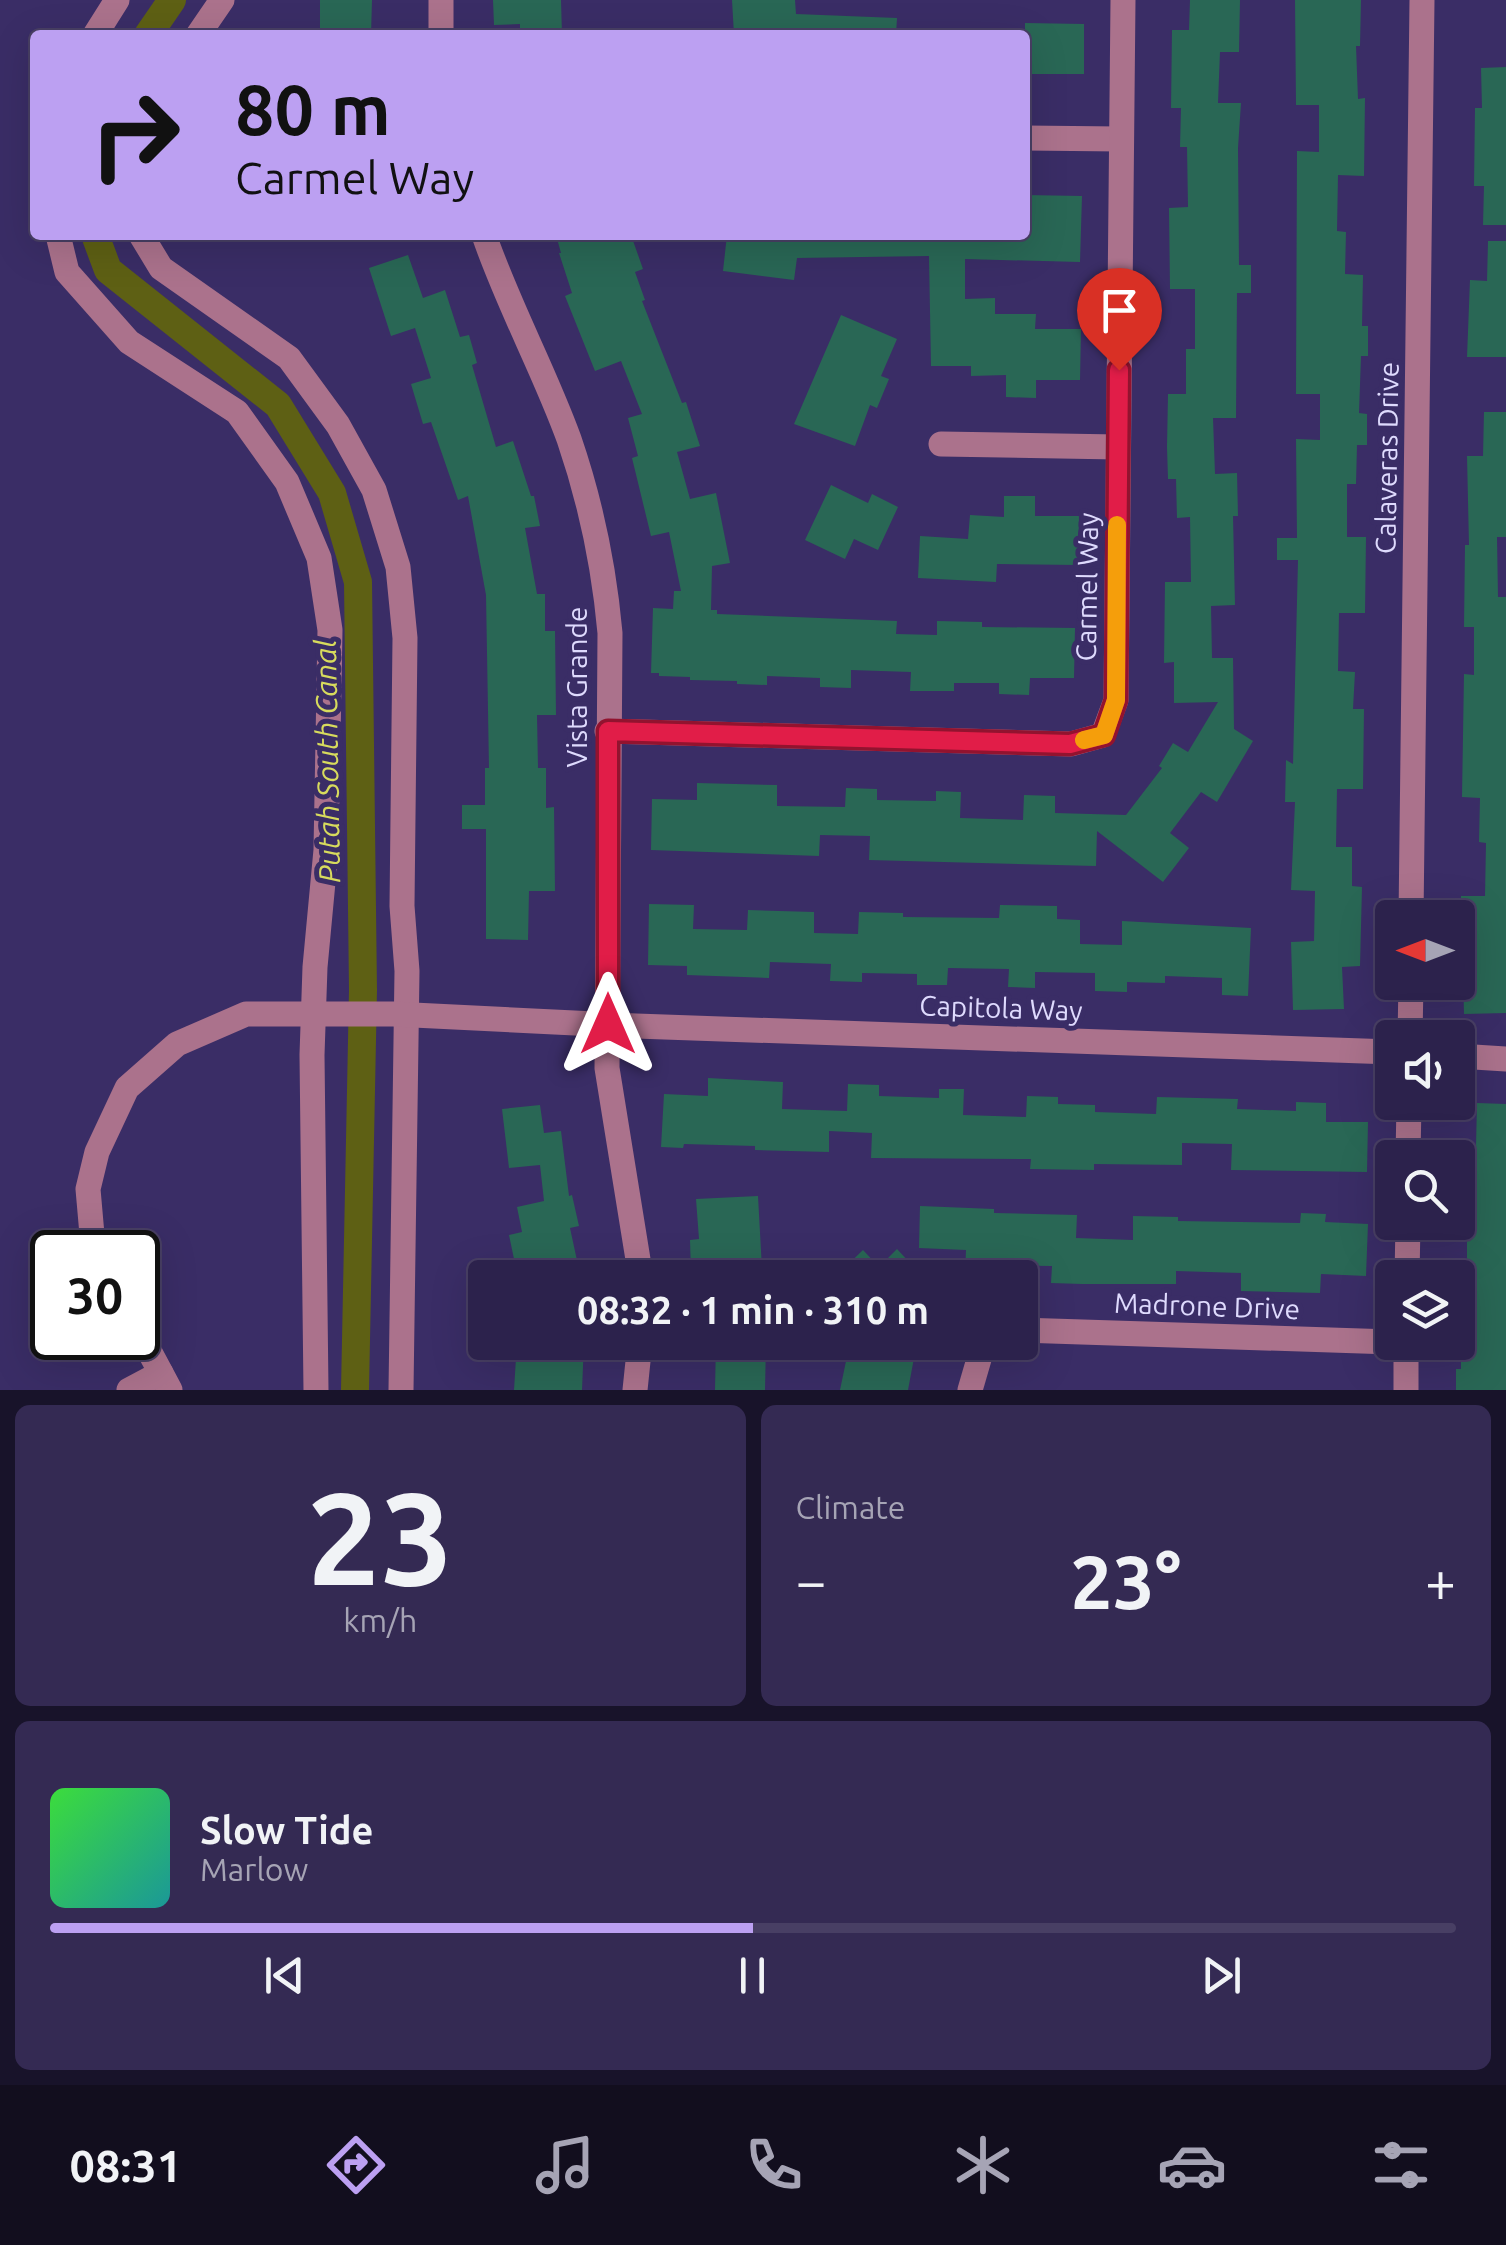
<!DOCTYPE html>
<html lang="en">
<head>
<meta charset="utf-8">
<style>
  :root { --surface:#2c224c; --page:#342a53; --text:#f1f3f6; --muted:#a6a4b5; --line:#483f64; --accent:#bca0f2 }
  body { margin:0; font-family:Ubuntu,sans-serif; background:var(--page); color:var(--text); height:100vh; display:flex; flex-direction:column; font-size:38px; white-space:nowrap }
  * { box-sizing:border-box; margin:0 }
  p { font-size:32px; color:var(--muted) }
  .icon { flex:none; width:55px; height:55px; fill:none; stroke:currentColor; stroke-width:2; stroke-linecap:round; stroke-linejoin:round }
  .map { position:relative; height:1390px; overflow:hidden }
  .details { display:flex; flex-direction:column; gap:15px; padding:15px; background:#18132a; flex:1 }
  .details>* { flex:none }
  .banner { position:absolute; left:30px; top:30px; width:1000px; height:210px; border-radius:10px; box-shadow:0 10px 40px #0002,0 0 0 2px var(--line); background:#bca0f2; color:#111; overflow:hidden }
  .needle { width:65px; rotate:270deg }
  .buttons { position:absolute; left:1375px; top:900px; display:grid; gap:20px }
  .buttons a { display:grid; place-items:center; width:100px; height:100px; border-radius:10px; background:var(--surface); box-shadow:0 10px 40px #0002,0 0 0 2px var(--line); font-size:50px }
  .speed { position:absolute; left:30px; top:1230px; display:flex; gap:20px; font-size:50px; font-weight:700; text-align:center }
  .speed>* { display:grid; place-content:center; width:130px; height:130px; border-radius:50%; background:var(--surface); box-shadow:0 10px 40px #0002,0 0 0 2px var(--line); line-height:1 }
  .speed .limit { border:5px solid #111; border-radius:15px; background:#fff; color:#111 }
  .pin { position:absolute; display:grid; place-items:center; width:85px; height:85px; color:#fff; margin:-102px -42px; border-radius:50% 50% 50% 0; rotate:-45deg; box-shadow:0 0 10px #0007 }
  .pin .icon { rotate:45deg }
  .me { position:absolute; width:110px; margin:-55px; rotate:0deg; stroke-linejoin:round; filter:drop-shadow(0 0 8px #0008) }
  .turn { display:flex; align-items:center; gap:35px; height:210px; padding:0 40px; font-size:45px }
  .turn .icon { width:130px; height:130px; stroke-width:2.5 }
  .turn b { display:block; font-size:70px; line-height:85px }
  .big { font-size:75px; font-weight:700; line-height:1.1 }
  .details .card { flex:1; display:flex; flex-direction:column; justify-content:center; gap:15px; min-width:0; padding:0 35px; border-radius:15px; background:var(--page) }
  .details .dial { align-items:center; gap:0 }
  .dial b { font-size:130px; line-height:1 }
  .song { display:flex; align-items:center; gap:30px }
  .cover { width:120px; height:120px; border-radius:15px; background:linear-gradient(135deg,hsl(120 70% 55%),hsl(180 70% 35%)) }
  .played { height:10px; border-radius:5px; background:linear-gradient(90deg,var(--accent) 50%,var(--line) 50%) }
  .keys { display:flex; justify-content:space-around; direction:ltr }
  .heat { display:flex; justify-content:space-between; align-items:center; font-size:55px; direction:ltr }
  .details .tiles { flex:1; display:grid; gap:15px; grid-template-columns:1fr 1fr }
  .card:last-child { grid-column:span 2 }
  .trip { position:absolute; left:468px; top:1260px; width:570px; height:100px; border-radius:10px; background:var(--surface); box-shadow:0 10px 40px #0002,0 0 0 2px var(--line); font-weight:700; line-height:100px; text-align:center }
  .tabs { display:flex; height:160px; justify-content:space-around; align-items:center; background:#120e1e; color:var(--muted) }
  .tabs .icon { width:70px; height:70px }
  .tabs .current { color:var(--accent) }
  .tabs b { font-size:45px; color:var(--text) }
  .map>svg:first-child { display:block }
  .lines { fill:none; stroke-linecap:round; stroke-linejoin:round }
  .canal { stroke:#5e6014; stroke-width:28 }
  .building { fill:#296755 }
  .minor { stroke:#ab728c; stroke-width:25 }
  .route-casing { stroke:#92132f; stroke-width:25 }
  .route { stroke:#e11d48; stroke-width:18 }
  .slow { stroke:#f59e0b; stroke-width:18 }
  .labels { text-anchor:middle; stroke-width:10; stroke-linejoin:round; paint-order:stroke }
  .street-label { font-size:28px; fill:#dedafd; stroke:#3a2d66 }
  .water-label { font-size:30px; font-style:italic; fill:#d7db5d; stroke:#3a2d66 }
</style>
</head>
<body>
<div class="map">
<svg width="1506" height="1390" viewBox="0 0 1506 1390">
  <rect width="100%" height="100%" fill="#3a2d66"/>
  <g class="lines">
    <g class="canal">
      <path d="M148,35L172,0"/>
      <path d="M95,235L108,270L278,405L332,493L358,582L363,990L355,1390"/>
    </g>
  </g>
  <g class="building">
    <path d="M320,0H372L371,35L320,34Z"/>
    <path d="M493,0H561L562,35H520V24L494,25Z"/>
    <path d="M732,0H795L796,14L897,18L896,35H734Z"/>
    <path d="M1190,0H1240L1239,52H1220L1218,103H1241L1238,148L1239,265H1251V293H1237L1236,418H1213L1215,474L1237,473L1238,516H1233L1235,605L1211,606L1212,658H1233L1234,729L1253,741L1217,802L1201,792L1170,833L1189,848L1163,882L1097,831L1096,866L869,860L870,836L820,835L819,856L651,850L652,799L697,800V783L777,785V806L845,807L846,788L877,789V800L936,801V791L961,792L960,818L1023,820L1024,795L1055,796V813L1126,815L1162,768L1159,766L1173,743L1188,752L1218,702L1174,703V662L1164,663L1165,582H1191L1190,517L1177,518L1176,479H1168L1167,447L1168,394H1186V349H1195V289H1170L1169,208L1188,207L1187,147H1180L1181,108H1171L1172,30H1189Z"/>
    <path d="M1295,0H1361L1360,46H1356L1358,99L1365,98L1364,176L1338,175L1337,231L1346,232L1345,274L1363,275L1362,326H1368V356H1361L1359,413L1367,414V445H1357L1356,484H1347V537H1366L1365,613H1339L1338,671L1355,672L1353,709H1364L1363,789H1337L1336,847H1352V886L1362,887L1360,966L1342,967L1344,1009L1293,1010L1291,942L1314,941L1315,891L1291,890L1295,802H1285L1286,760L1293,764L1298,560H1277V538H1297L1296,439L1320,440V394H1296L1297,151L1319,152V105H1296Z"/>
    <path d="M1025,23L1084,24V74H1025Z"/>
    <path d="M1506,67V225H1483L1484,186H1474L1475,108H1482L1481,68Z"/>
    <path d="M1025,195L1082,196L1080,262L965,259V299L995,298V314H1036L1035,329H1081L1080,380H1036V398L1006,397V375L971,376V366H931L929,256L797,258L794,280L723,271L727,235H1025Z"/>
    <path d="M556,235H631L643,269L635,272L645,300L642,301L682,403L686,402L700,446L677,452L690,499L716,493L730,563L712,566L711,610H717V614L897,621L896,634L937,635V621L982,622V627L1075,628L1074,678H1030L1029,695L999,694V683H954V691H910L911,672L851,670V688L820,687V678L767,676V685L737,684V681L690,680V677L659,676V673H651L653,608L673,609L674,591H681L669,532L651,536L632,458L638,456L628,418L642,414L621,361L595,371L565,296L572,293L559,253H561Z"/>
    <path d="M1488,241H1506V357H1467L1470,280L1487,281Z"/>
    <path d="M408,255L423,298L445,290L460,337L469,335L477,363L472,365L496,447L513,441L531,496H534L540,526L525,528L537,594H545V631H555L556,715H537L538,768H546V808L554,807L555,891H529L528,940L486,939V829H462V805H485V768H489L486,595L468,496L458,500L431,422L423,424L411,384L431,378L415,328L391,336L369,268Z"/>
    <path d="M841,315L897,339L881,376L889,379L877,408L870,405L855,446L794,424Z"/>
    <path d="M1484,412H1506V537H1497L1498,597H1506V1013L1464,1014L1463,972H1459L1461,896H1485L1486,843L1479,842L1480,798L1462,797L1464,674L1474,675V627H1464L1465,545H1469L1467,456H1483Z"/>
    <path d="M831,485L868,503L872,494L898,507L878,550L854,539L845,559L805,540Z"/>
    <path d="M1004,496H1035V516H1079L1078,565L997,564L996,582L918,578L920,536L968,539L970,515L1004,517Z"/>
    <path d="M649,904L694,905L693,929L747,930L748,910L814,912V933L858,934L859,912L903,913V917L999,918L1000,905L1057,906V919L1080,920V944L1122,945V921L1251,928L1248,996L1222,995V978L1165,976V983L1127,982V992L1095,991V973L1035,972V988L1008,987L1009,969L948,968L947,985H917V974L862,973V982L830,981L831,964L770,962L769,978L687,975V966L648,965Z"/>
    <path d="M708,1078L783,1082L782,1109L847,1111L848,1084L879,1085V1096L939,1098V1089H964L963,1115L1026,1117L1027,1096L1058,1097V1104L1095,1105V1112L1156,1114L1157,1097L1238,1099L1237,1109L1296,1111V1102L1326,1103V1122H1368L1367,1172L1231,1170L1232,1144L1182,1143V1165L1094,1164V1170L1030,1169L1031,1159L871,1158L872,1133L829,1131V1152L755,1150V1146L684,1144L683,1148L661,1147L664,1094L708,1096Z"/>
    <path d="M1477,1103L1506,1104V1390H1456V1369H1461V1316H1467V1227H1457L1458,1146H1476Z"/>
    <path d="M540,1105L544,1133L561,1131L569,1196L572,1195L579,1226L570,1228L578,1265L518,1278L509,1235L522,1232L517,1207L544,1201L540,1165L509,1168L502,1109Z"/>
    <path d="M758,1196L762,1269L691,1273L690,1240L699,1239L696,1199Z"/>
    <path d="M920,1206L994,1209V1213L1077,1215L1076,1238L1133,1240V1216L1178,1217V1221L1300,1223L1301,1213L1326,1214L1325,1222L1368,1224L1366,1276L1321,1274L1320,1293L1241,1291V1273L1176,1271V1284H1082L1051,1283L1052,1266L992,1265L991,1277L965,1276L966,1250L919,1248Z"/>
    <path d="M897,1249L924,1278H834L863,1250L879,1267Z"/>
    <path d="M517,1342H584L582,1390H514Z"/>
    <path d="M716,1342H766L765,1390H715Z"/>
    <path d="M850,1342H917L908,1390H840Z"/>
  </g>
  <g class="lines">
    <g class="minor">
      <path d="M95,35L117,0"/>
      <path d="M198,35L222,0"/>
      <path d="M441,35V0"/>
      <path d="M1025,138L1120,139"/>
      <path d="M58,235L67,272L129,342L237,412L287,482L319,558L330,630L326,850L315,967L312,1055L316,1390"/>
      <path d="M141,235L161,268L289,358L338,425L374,490L398,567L405,638L402,906L407,971L401,1390"/>
      <path d="M484,235C508,305 544,370 569,439C591,503 604,566 610,633L607,1068L641,1278"/>
      <path d="M941,444L1118,447"/>
      <path d="M607,731L1071,744L1103,735L1116,700L1123,0"/>
      <path d="M1411,918L1422,0"/>
      <path d="M1410,1038L1411,982"/>
      <path d="M1458,1056L1506,1059"/>
      <path d="M1408,1158L1409,1102"/>
      <path d="M96,1252L93,1246L88,1189L97,1152L127,1088L177,1044L246,1014H393L636,1026L1392,1052"/>
      <path d="M1407,1278L1408,1222"/>
      <path d="M138,1330L170,1390"/>
      <path d="M1020,1330L1392,1342"/>
      <path d="M1404,1342L1406,1343V1390"/>
      <path d="M129,1390L161,1373"/>
      <path d="M635,1390L640,1342"/>
      <path d="M970,1390L984,1342"/>
    </g>
  </g>
  <g class="lines">
    <defs>
      <path id="route" d="M608,1024V731L1070,744L1104,735L1116,700L1119,370"/>
    </defs>
    <use href="#route" class="route-casing"/>
    <use href="#route" class="route"/>
    <path class="slow" d="M1084,740L1104,735L1116,700L1117,525"/>
  </g>
  <g class="labels">
    <g class="street-label">
      <text transform="translate(1387 458) rotate(-89)" y="10">Calaveras Drive</text>
      <text transform="translate(1087 587) rotate(-89)" y="10">Carmel Way</text>
      <text transform="translate(577 687) rotate(-90)" y="10">Vista Grande</text>
      <text transform="translate(1001 1008) rotate(2)" y="10">Capitola Way</text>
      <text transform="translate(1207 1306) rotate(2)" y="10">Madrone Drive</text>
    </g>
    <g class="water-label">
      <text transform="translate(328 761) rotate(-91)" y="10">Putah South Canal</text>
    </g>
  </g>
</svg>
<div class="buttons">
<a><svg class="needle" viewBox="-14 -14 28 28"><path d="M0-13l5 13h-10z" fill="#e53935"/><path d="M0 13l5-13h-10z" fill="#a6a4b5"/></svg></a>
<a><svg class="icon" aria-label="sound" viewBox="0 0 24 24"><path d="M4 9h4l5-4v14l-5-4H4zM17 9q2 3 0 6"/></svg></a>
<a><svg class="icon" aria-label="search" viewBox="0 0 24 24"><circle cx="10" cy="10" r="6"/><path d="M15 15l6 6"/></svg></a>
<a><svg class="icon" aria-label="layers" viewBox="0 0 24 24"><path d="M12 4l9 5-9 5-9-5zM3 14l9 5 9-5"/></svg></a>
</div>
<div class="speed"><div class="limit">30</div></div>
<div class="pin" style="left:1119px;top:370px;background:#d93025"><svg class="icon" aria-label="arrive" viewBox="0 0 24 24"><path d="M6 21V4h12l-3 4 3 4H6"/></svg></div>
<svg class="me" style="left:608px;top:1024px" viewBox="-20 -20 40 40"><path d="M0-17L14 15 0 8-14 15z" fill="#e11d48" stroke="#fff" stroke-width="4"/></svg>
<div class="trip">08:32 · 1 min · 310 m</div>
<div class="banner">
<div class="turn"><svg class="icon" aria-label="right" viewBox="0 0 24 24"><path d="M7 20v-9h11M14 6l5 5-5 5"/></svg><div><b>80 m</b>Carmel Way</div></div>
</div>
</div>
<section class="details">
<div class="tiles">
<div class="card dial"><b>23</b><p>km/h</p></div>
<div class="card"><p>Climate</p>
<div class="heat"><a>−</a><b class="big">23°</b><a>+</a></div>
</div>
<div class="card">
<div class="song"><i class="cover"></i><div><b>Slow Tide</b><p>Marlow</p></div></div>
<div class="played"></div>
<div class="keys"><svg class="icon" aria-label="previous" viewBox="0 0 24 24"><path d="M18 5L8 12l10 7zM5 5v14"/></svg><svg class="icon" aria-label="pause" viewBox="0 0 24 24"><path d="M8 5v14M16 5v14"/></svg><svg class="icon" aria-label="next" viewBox="0 0 24 24"><path d="M6 5l10 7-10 7zM19 5v14"/></svg></div>
</div>
</div>
</section>
<nav class="tabs">
<b>08:31</b>
<svg class="icon current" aria-label="directions" viewBox="0 0 24 24"><path d="M12 3l9 9-9 9-9-9zM9 14v-3h6M13 9l2 2-2 2"/></svg>
<svg class="icon" aria-label="music" viewBox="0 0 24 24"><path d="M9 18V5l10-2v13"/><circle cx="6" cy="18" r="3"/><circle cx="16" cy="16" r="3"/></svg>
<svg class="icon" aria-label="phone" viewBox="0 0 24 24"><path d="M5 4h4l2 5-3 2q2 4 5 5l2-3 5 2v4C11 20 4 13 5 4z"/></svg>
<svg class="icon" aria-label="climate" viewBox="0 0 24 24"><path d="M12 3v18M4 7l16 10M4 17L20 7"/></svg>
<svg class="icon" aria-label="car" viewBox="0 0 24 24"><path d="M5 17H2v-5l4-1 3-4h7l3 4 3 1v5h-3M9 17h6M6 11h13"/><circle cx="7" cy="17" r="2"/><circle cx="17" cy="17" r="2"/></svg>
<svg class="icon" aria-label="filters" viewBox="0 0 24 24"><path d="M4 7h16M4 17h16"/><circle cx="9" cy="7" r="2"/><circle cx="15" cy="17" r="2"/></svg>
</nav>
</body>
</html>
